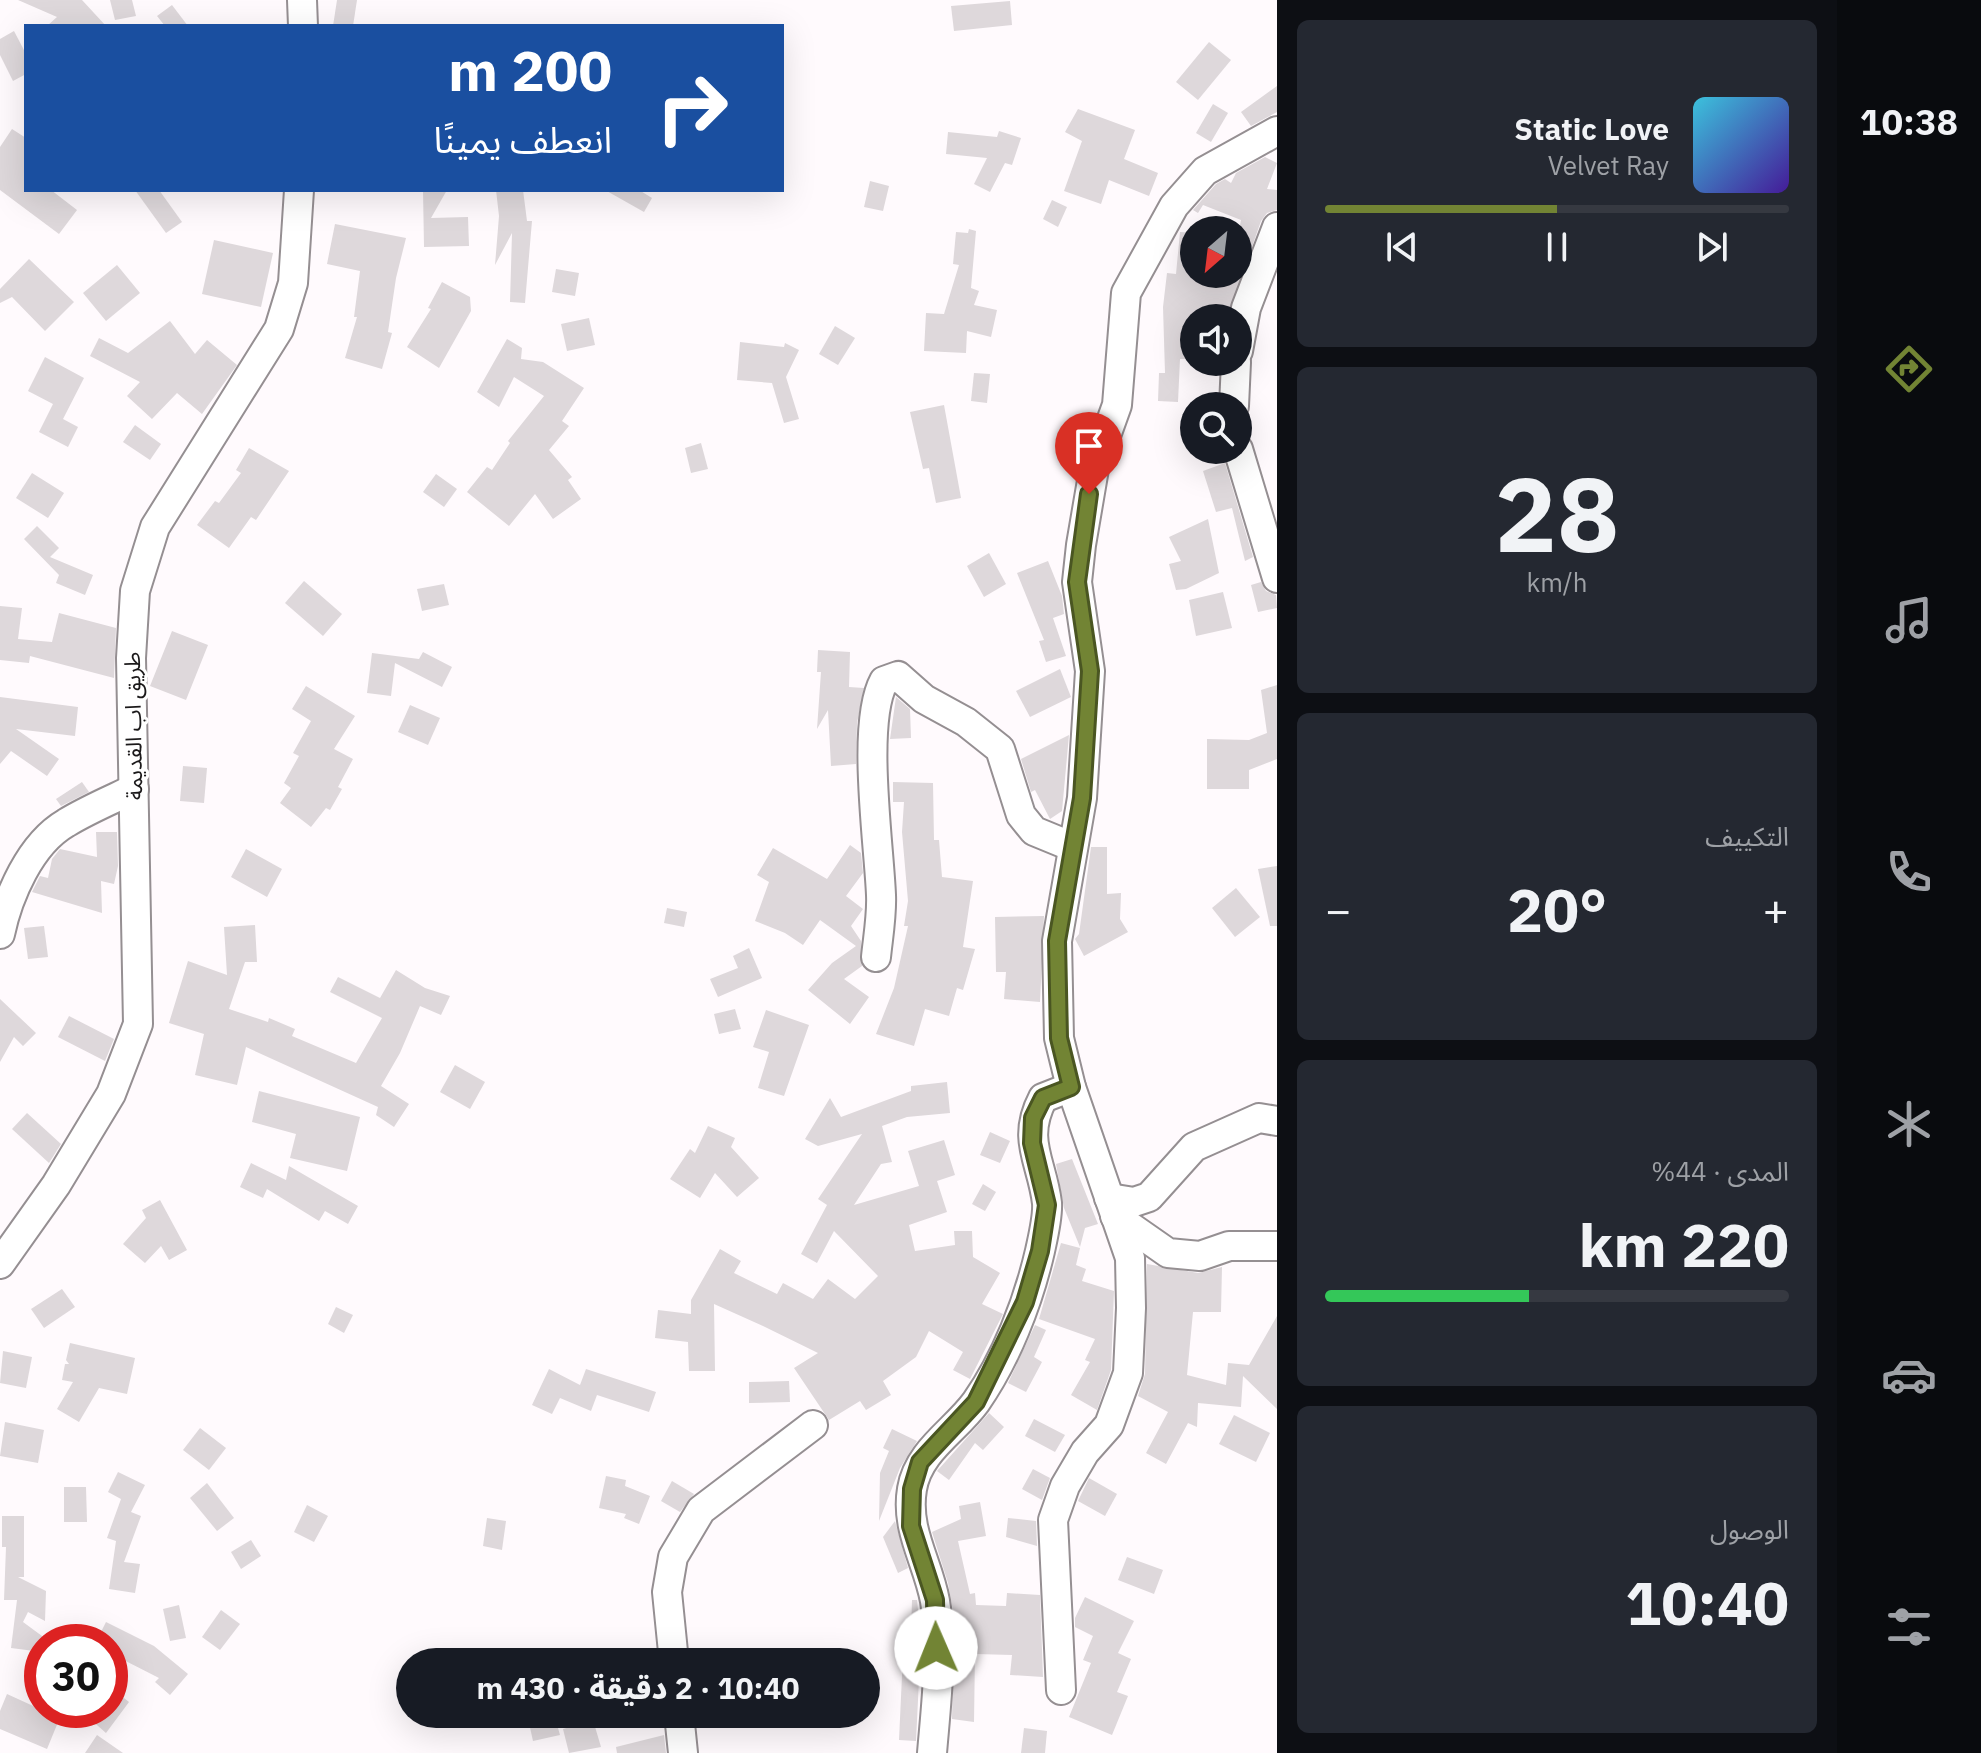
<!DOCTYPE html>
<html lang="ar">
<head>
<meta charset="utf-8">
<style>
  :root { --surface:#171b24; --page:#242831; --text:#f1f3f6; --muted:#9ea1a6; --line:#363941; --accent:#728434 }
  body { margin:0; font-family:"IBM Plex Sans","Noto Sans Arabic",sans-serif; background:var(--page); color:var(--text); direction:rtl; height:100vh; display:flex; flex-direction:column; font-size:30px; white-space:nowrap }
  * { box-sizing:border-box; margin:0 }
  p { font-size:26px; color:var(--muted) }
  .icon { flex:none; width:44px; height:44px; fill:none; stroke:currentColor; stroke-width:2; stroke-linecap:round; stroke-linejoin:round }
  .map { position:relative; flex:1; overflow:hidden; direction:ltr }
  .details { display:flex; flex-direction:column; gap:20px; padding:20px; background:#0d0f14; width:560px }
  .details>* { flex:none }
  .guide { position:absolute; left:24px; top:24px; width:760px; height:168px; border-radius:0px; box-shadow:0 8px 32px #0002; direction:rtl; background:#1a4fa0; color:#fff; overflow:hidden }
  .needle { width:52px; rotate:208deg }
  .controls { position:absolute; left:1180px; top:216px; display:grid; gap:16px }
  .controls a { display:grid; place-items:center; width:72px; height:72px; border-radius:50%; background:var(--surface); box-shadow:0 8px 32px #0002; font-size:40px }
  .speed { position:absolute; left:24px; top:1624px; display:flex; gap:16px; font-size:40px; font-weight:700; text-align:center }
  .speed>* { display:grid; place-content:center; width:104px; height:104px; border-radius:50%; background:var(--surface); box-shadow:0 8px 32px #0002; line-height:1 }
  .speed .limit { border:12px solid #d22; background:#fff; color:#111 }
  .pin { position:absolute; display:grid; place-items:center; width:68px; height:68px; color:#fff; margin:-82px -34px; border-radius:50% 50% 50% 0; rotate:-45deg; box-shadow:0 0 8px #0007 }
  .pin .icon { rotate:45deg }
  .me { position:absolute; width:88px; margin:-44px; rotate:359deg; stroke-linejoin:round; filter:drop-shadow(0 0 6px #0008) }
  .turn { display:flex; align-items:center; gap:28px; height:168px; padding:0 40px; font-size:36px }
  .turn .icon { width:104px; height:104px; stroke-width:2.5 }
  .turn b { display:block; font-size:56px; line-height:68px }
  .big { font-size:60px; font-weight:800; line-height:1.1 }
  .details .widget { flex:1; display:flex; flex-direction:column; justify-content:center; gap:12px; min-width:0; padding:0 28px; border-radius:12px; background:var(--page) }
  .details .dial { align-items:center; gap:0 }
  .dial b { font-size:104px; line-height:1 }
  .song { display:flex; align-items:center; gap:24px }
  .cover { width:96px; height:96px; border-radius:12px; background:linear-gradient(135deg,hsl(190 70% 55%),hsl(260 70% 35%)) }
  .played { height:8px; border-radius:4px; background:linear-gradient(90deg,var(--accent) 50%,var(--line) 50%) }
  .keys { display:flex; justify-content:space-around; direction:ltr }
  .heat { display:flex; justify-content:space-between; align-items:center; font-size:44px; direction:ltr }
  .charge { height:12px; border-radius:6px; background:linear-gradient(90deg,#34c759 44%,var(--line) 0) }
  .trip { position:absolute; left:396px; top:1648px; width:484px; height:80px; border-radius:40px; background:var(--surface); box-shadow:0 8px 32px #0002; font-weight:800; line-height:80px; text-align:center; direction:rtl }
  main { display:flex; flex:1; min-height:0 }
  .tab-bar { display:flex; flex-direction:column; width:144px; justify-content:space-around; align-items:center; background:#090b0e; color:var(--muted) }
  .tab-bar .icon { width:56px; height:56px }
  .tab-bar .current { color:var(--accent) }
  .tab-bar b { font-size:36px; color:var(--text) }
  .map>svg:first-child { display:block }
  .building { fill:#ded8db }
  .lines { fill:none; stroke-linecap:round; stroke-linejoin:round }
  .minor-casing { stroke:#958f92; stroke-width:32 }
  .minor { stroke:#fff; stroke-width:28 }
  .route-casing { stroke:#4a5622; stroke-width:20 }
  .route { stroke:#728434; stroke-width:14 }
  .labels { text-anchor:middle; stroke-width:6; stroke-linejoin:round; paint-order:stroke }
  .street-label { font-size:22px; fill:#1b191a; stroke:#fff }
</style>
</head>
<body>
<main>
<nav class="tab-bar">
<b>10:38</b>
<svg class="icon current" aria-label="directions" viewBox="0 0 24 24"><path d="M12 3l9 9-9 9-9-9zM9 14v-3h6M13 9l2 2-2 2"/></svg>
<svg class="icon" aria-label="music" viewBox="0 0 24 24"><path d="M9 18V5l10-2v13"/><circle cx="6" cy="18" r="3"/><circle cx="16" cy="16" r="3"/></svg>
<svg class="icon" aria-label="phone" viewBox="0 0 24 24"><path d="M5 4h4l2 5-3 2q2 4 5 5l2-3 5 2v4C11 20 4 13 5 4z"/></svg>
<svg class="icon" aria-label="climate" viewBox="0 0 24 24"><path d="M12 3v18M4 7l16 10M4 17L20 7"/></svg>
<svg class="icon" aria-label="car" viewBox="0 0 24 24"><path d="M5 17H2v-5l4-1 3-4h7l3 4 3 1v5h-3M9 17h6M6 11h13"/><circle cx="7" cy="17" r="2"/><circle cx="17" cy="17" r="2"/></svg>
<svg class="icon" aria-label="filters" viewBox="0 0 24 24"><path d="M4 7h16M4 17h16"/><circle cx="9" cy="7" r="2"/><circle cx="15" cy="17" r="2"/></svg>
</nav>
<section class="details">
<div class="widget">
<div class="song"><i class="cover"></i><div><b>Static Love</b><p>Velvet Ray</p></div></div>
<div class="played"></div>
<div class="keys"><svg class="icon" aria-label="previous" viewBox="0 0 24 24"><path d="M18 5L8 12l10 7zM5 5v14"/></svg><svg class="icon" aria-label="pause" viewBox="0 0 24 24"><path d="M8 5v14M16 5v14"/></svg><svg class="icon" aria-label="next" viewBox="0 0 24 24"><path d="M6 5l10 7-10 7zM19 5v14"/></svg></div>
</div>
<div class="widget dial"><b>28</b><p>km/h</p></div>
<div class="widget"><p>التكييف</p>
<div class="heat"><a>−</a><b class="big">20°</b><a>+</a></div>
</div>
<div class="widget"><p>المدى · 44%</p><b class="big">220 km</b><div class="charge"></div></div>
<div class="widget"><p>الوصول</p><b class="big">10:40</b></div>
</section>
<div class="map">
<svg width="1277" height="1753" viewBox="0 0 1277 1753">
  <rect width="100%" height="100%" fill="#fffafd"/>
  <g class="building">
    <path d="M18,0H82L106,26H47L57,17Z"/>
    <path d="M110,0H132L136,16L115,20Z"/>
    <path d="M337,0H357L353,26H333Z"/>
    <path d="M1010,1L1012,25L954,31L951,6Z"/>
    <path d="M172,5L188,26H165L157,16Z"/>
    <path d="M14,31L26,54V74L13,81L0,55V39Z"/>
    <path d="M1209,42L1231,60L1198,100L1176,82Z"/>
    <path d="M1277,86V112L1251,126L1241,112Z"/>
    <path d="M1213,104L1228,113L1211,142L1196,133Z"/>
    <path d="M1078,109L1135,130L1124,159L1158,173L1149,196L1109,180L1101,204L1064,191L1082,141L1065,132Z"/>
    <path d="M12,129L26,138V190H51L77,210L59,234L0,190V147Z"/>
    <path d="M999,131L1021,138L1012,165L1005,163L990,192L974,184L987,158L946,154L948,132L997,137Z"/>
    <path d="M1265,157L1277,163L1267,189L1277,190V210L1267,213L1261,221L1227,318H1194V359H1180L1178,402L1158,401L1159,373H1165L1163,307L1167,273L1176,274L1180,232L1194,233V276L1227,280L1229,274H1238V238L1243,239L1238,236L1241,220L1203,205L1198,213L1193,210L1216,184L1225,179L1231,183L1236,173Z"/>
    <path d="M870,181L889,186L883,211L864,207Z"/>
    <path d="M135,190H159L182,222L166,233Z"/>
    <path d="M423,190H447L431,218L468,217L469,246L424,247Z"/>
    <path d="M496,190H523L527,221H532L525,303L510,302L512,233L495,265L499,216Z"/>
    <path d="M605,190H639L652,198L644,212Z"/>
    <path d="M1052,200L1067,207L1058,227L1043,219Z"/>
    <path d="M335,224L406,238L396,278L388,332L392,333L382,369L345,358L357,317H354L360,271L327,264Z"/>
    <path d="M969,229L976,231L971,288L979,291L974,305L997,310L991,337L967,331L966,353L924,351L926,313L944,314L959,265L953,264L956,232L968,233Z"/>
    <path d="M214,240L273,253L261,307L202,294Z"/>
    <path d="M29,259L74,302L45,331L12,297L0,303V289Z"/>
    <path d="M117,265L140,293L106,321L83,293Z"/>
    <path d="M556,269L579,273L575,296L552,292Z"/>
    <path d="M442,282L470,297L471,311L439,368L407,347L431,309L428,308Z"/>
    <path d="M589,318L595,345L567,351L561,324Z"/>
    <path d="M170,321L195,354L207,340L237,365L202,414L177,393L152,419L127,396L140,382L90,356L99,338L128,353Z"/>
    <path d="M835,326L855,338L838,365L819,354Z"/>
    <path d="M507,339L522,348L521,359L543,362L584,388L562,421L569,426L549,450L572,477L568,480L581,499L553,519L535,494L509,526L467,492L487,467L492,470L510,443L508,441L544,396L514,377L499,407L477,392Z"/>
    <path d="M740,342L784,347L785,343L799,350L786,377L799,419L784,423L772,383L737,380Z"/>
    <path d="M45,357L84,378L63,419L78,427L68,447L39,432L53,404L28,391Z"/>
    <path d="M974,373L990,374L987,403L971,401Z"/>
    <path d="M944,405L961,498L936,503L929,468L923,469L910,412Z"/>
    <path d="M135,425L161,444L150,460L123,442Z"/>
    <path d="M701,443L708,469L691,473L685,448Z"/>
    <path d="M249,448L289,471L256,520L251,517L229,548L197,525L215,501L219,503L241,473L236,470Z"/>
    <path d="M1225,463L1253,557L1245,561L1232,508L1216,512L1203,471Z"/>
    <path d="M32,473L64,493L48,518L16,498Z"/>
    <path d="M436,474L457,489L444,507L423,492Z"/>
    <path d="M1208,519L1219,573L1186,589L1176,590L1169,564L1181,561L1169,537Z"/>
    <path d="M37,526L59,548L50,557L93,575L85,595L56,583L59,575L24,539Z"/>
    <path d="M989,553L1006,584L984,597L967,566Z"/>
    <path d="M1048,561L1062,596L1064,614L1053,618L1066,656L1046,662L1039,641L1044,640L1017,573Z"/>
    <path d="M304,581L342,614L323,636L285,603Z"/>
    <path d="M1261,582L1266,591L1276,595L1277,608L1258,612L1251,585Z"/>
    <path d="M444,584L449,605L422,611L417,589Z"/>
    <path d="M1223,592L1232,628L1196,636L1189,600Z"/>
    <path d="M0,606L22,608L18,639L52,642L59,613L116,628L114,678L30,656L29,663L0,660Z"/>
    <path d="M172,631L208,645L186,700L150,686Z"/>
    <path d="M818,650L850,652L849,687L864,688L857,723L856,764L831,766L828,710L817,729L821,672H817Z"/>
    <path d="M423,652L452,667L442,687L395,663L391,696L367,693L372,653L419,659Z"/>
    <path d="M1060,669L1071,697L1030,717L1016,691Z"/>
    <path d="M1277,685V759L1249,770V789H1207V739L1249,740L1267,733L1261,690Z"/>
    <path d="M306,686L355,716L334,749L353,759L338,787L342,789L330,810L326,808L311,827L280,803L291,788L284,783L299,756L293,753L311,721L292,709Z"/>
    <path d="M0,697L78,707L75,736L16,729L59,759L47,776L11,751L0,764Z"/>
    <path d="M896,697L910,709L911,738L890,739Z"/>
    <path d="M410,705L440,718L428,745L398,732Z"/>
    <path d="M1069,735L1062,811L1050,819L1035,790L1031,792L1021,759Z"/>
    <path d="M183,766L207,768L204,803L180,801Z"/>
    <path d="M82,782L89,792L61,806L56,799Z"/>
    <path d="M893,782L933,783L934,840H939L942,877L973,881L963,947L975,949L963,990L957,988L949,1016L925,1009L914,1046L876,1034L894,988L908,926H904L908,901L902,832L904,802H893Z"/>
    <path d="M96,832H117L118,866L114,884L101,881L102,913L32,892L40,876L48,878L52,859L60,849L97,857Z"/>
    <path d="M850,845L861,853L863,873L846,896L863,909L851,926L861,941L862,966L844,979L869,997L850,1024L808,990L832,963L856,946L820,920L803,945L785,933L755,921L769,882L757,875L773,848L827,879Z"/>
    <path d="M1091,847H1107V894L1121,893L1120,919L1128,932L1084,956L1075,939L1079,934Z"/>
    <path d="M246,849L282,869L267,897L231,877Z"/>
    <path d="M1277,866V926H1270L1258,869Z"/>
    <path d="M1236,888L1260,917L1235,937L1212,908Z"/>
    <path d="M667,908L687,912L684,927L664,923Z"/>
    <path d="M1044,916L1040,1002L1004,999L1006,972H996L995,917Z"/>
    <path d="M255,925L257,962H245L229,1009L268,1022L269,1018L295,1029L292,1036L356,1063L382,1018L330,992L338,977L380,998L396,970L425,988L450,996L441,1015L420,1006L400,1053L381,1086L409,1104L394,1127L376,1115L378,1107L246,1047L237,1085L195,1075L204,1034L169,1023L188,961L227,975L224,927Z"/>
    <path d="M44,926L48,957L28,959L24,928Z"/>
    <path d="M749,948L762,978L718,997L710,979L738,968L733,956Z"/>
    <path d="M0,999L36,1033L23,1046L14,1037L0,1062Z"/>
    <path d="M735,1009L741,1029L719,1034L714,1014Z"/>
    <path d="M766,1010L809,1025L784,1096L758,1088L769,1052L753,1047Z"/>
    <path d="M69,1016L114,1039L105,1061L58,1037Z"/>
    <path d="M455,1065L485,1082L470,1109L440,1092Z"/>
    <path d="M947,1082L950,1113L907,1117L882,1126L892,1162L881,1164L854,1205L919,1186L908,1151L944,1140L955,1175L937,1181L947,1212L909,1225L915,1251L955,1245L954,1231H972L973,1257L1000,1273L982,1304L1003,1314L970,1379L953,1370L963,1352L929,1331L916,1357L883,1381L891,1395L866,1410L860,1401L829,1420L794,1368L818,1353L763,1326L714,1304L715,1371H689L688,1342L655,1338L658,1310L691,1314V1300L720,1249L741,1261L734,1273L777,1294L783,1283L813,1299L828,1279L855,1299L878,1276L834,1231L817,1263L801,1254L827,1205L818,1199L862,1134L818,1146L805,1139L830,1098L841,1117L911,1091V1086Z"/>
    <path d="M259,1091L360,1117L347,1171L290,1158L296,1134L252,1122Z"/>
    <path d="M27,1113L61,1144L49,1163L12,1129Z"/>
    <path d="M708,1126L735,1138L731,1147L759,1178L737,1197L715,1173L700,1198L670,1179L690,1149L695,1153Z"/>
    <path d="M990,1132L1010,1141L1000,1163L980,1155Z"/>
    <path d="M1072,1159L1098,1224L1085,1228L1080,1247L1064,1208L1056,1164Z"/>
    <path d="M251,1163L286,1180L289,1166L358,1206L348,1224L325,1211L319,1221L267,1189L263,1198L240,1187Z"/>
    <path d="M983,1184L996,1192L985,1211L972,1204Z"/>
    <path d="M160,1200L187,1250L169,1260L161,1246L145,1263L123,1244L146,1218L142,1210Z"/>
    <path d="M1061,1243L1080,1248L1076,1265L1086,1269L1082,1281L1114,1291L1111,1370L1097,1410L1071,1395L1090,1362L1085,1360L1095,1339L1039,1319Z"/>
    <path d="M1147,1264L1198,1273L1222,1267L1221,1312H1193L1187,1375L1226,1385L1228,1363L1249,1365L1277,1316V1409L1243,1376L1241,1407L1198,1403L1197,1427L1188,1423L1166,1464L1146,1453L1168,1412L1138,1396L1145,1374Z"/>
    <path d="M62,1289L75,1307L44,1328L31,1309Z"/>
    <path d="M336,1307L353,1315L344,1333L328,1324Z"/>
    <path d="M1035,1325L1046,1330L1034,1357L1042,1362L1026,1392L1008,1383Z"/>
    <path d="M70,1343L135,1358L127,1394L99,1388L79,1422L57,1409L73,1382L62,1380L65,1364H69L66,1360Z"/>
    <path d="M3,1351L32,1357L26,1388L0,1383Z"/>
    <path d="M549,1369L580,1385L586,1369L656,1392L649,1412L597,1395L591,1411L560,1398L552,1414L532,1405Z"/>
    <path d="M789,1381L790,1402L749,1403V1382Z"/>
    <path d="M989,1413L1004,1427L983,1450L975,1443L949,1480L937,1471Z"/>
    <path d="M1234,1415L1270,1433L1256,1462L1219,1444Z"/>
    <path d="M1034,1419L1065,1435L1055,1452L1025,1436Z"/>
    <path d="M5,1422L44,1430L38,1463L0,1456Z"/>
    <path d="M200,1428L226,1448L209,1470L183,1450Z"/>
    <path d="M892,1429L917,1441L900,1468L879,1521L880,1473L889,1451L883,1448Z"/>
    <path d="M1033,1469L1050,1478L1042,1500L1022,1489Z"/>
    <path d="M118,1472L145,1485L131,1512L141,1516L124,1562L140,1564L135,1593L109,1589L116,1541L107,1538L121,1499L108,1492Z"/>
    <path d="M606,1476L626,1480L625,1486L650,1496L639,1524L624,1518L626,1514L599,1508Z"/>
    <path d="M1089,1478L1117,1494L1105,1516L1078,1501Z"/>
    <path d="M672,1481L694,1494L680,1512L661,1501Z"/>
    <path d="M207,1483L234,1518L217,1531L190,1498Z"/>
    <path d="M64,1487H86L87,1522H64Z"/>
    <path d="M980,1502L986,1536L958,1541L970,1594L975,1593L976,1605L1006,1606L1007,1593L1040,1595L1043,1677L1010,1675L1012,1655L975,1654L974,1722L952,1719L954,1617L948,1583L932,1532L961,1519L959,1506Z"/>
    <path d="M307,1505L328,1516L314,1542L294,1532Z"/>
    <path d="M2,1516H24V1577H18L46,1591L45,1621L28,1612L23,1622L42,1636V1652L11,1648L17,1600H4L6,1547H2Z"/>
    <path d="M487,1518L506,1521L502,1550L483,1546Z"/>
    <path d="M1008,1518L1036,1521L1037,1546L1006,1537Z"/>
    <path d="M895,1521L908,1568L898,1573L883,1537Z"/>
    <path d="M251,1540L261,1556L241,1569L231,1552Z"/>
    <path d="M1127,1557L1163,1570L1154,1594L1118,1580Z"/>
    <path d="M1085,1597L1134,1621L1118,1653L1131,1659L1117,1692L1128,1696L1112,1735L1069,1717L1091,1663L1083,1660L1093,1636L1075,1627V1618Z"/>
    <path d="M912,1600H917L921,1639L916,1741L899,1740L904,1633H911Z"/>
    <path d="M179,1605L186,1638L170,1641L163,1609Z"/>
    <path d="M221,1610L240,1624L220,1650L202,1637Z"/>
    <path d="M106,1622L154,1646L188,1674L170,1695L155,1682L159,1678L110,1653V1642H96Z"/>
    <path d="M110,1687L129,1702L106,1733L80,1710H110Z"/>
    <path d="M7,1694L42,1710H63L47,1749L0,1729V1711Z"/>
    <path d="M527,1714H554L560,1735L533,1741Z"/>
    <path d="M593,1720L601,1747L569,1753L563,1729Z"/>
    <path d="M1024,1728L1047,1731L1045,1753H1021Z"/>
    <path d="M97,1735L123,1753H85Z"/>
    <path d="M664,1735L666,1753H617L616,1747Z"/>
  </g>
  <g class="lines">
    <defs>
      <g id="minor">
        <path d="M302,0L303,26"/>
        <path d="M1238,351L1246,308L1277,227"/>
        <path d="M1234,406L1236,362"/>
        <path d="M1238,449L1277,578"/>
        <path d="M0,934C8,896 30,844 66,823C87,810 111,800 134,789"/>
        <path d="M876,957C878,937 882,915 881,895C879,844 861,723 884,681L898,676L924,699L966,722L1000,749L1021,815L1034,831L1073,847"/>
        <path d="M1109,1198L1134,1202L1149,1197L1194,1147L1259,1118L1277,1121"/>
        <path d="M1115,1216L1168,1253L1200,1256L1229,1246H1277"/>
        <path d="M0,1264L56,1185L111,1094L138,1024L131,658L135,591L155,527L279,329L293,283L299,190"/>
        <path d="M674,1662L667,1592L673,1557L701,1510L813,1425"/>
        <path d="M1061,1690L1053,1520L1065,1486L1085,1452L1109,1425L1128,1373L1131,1308L1130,1258L1071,1087L1059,1038L1057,941L1082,798L1090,671L1077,582L1081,545L1094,469L1117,405L1126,293L1174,206L1205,171L1277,131"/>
        <path d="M679,1714L683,1753"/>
        <path d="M932,1753C936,1705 943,1649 935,1601C928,1562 905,1530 912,1489C918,1451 955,1431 976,1402C1006,1359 1028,1303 1040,1251C1043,1237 1048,1217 1047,1203C1042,1161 1021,1140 1043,1098L1071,1087"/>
      </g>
    </defs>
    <use href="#minor" class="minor-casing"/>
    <use href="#minor" class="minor"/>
  </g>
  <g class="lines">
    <defs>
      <path id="route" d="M936,1648L935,1600L911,1526L912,1489L920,1462L976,1402L1025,1302L1040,1251L1047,1205L1032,1143L1033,1118L1043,1098L1071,1087L1059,1038L1057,941L1082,798L1090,671L1077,582L1089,494"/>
    </defs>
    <use href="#route" class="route-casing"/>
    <use href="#route" class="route"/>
  </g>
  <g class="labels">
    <g class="street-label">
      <text transform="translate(133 726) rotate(-91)" y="8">طريق اب القديمة</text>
    </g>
  </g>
</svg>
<div class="controls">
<a><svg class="needle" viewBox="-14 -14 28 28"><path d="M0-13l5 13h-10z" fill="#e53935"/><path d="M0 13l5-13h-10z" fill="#9ea1a6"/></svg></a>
<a><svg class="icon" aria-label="sound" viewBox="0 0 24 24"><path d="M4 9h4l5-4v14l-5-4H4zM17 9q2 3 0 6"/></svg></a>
<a><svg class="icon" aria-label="search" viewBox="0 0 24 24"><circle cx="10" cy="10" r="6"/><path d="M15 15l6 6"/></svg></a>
</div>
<div class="speed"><div class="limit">30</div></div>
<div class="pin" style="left:1089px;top:494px;background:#d93025"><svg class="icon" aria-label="arrive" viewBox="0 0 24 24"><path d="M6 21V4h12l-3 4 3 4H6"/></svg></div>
<svg class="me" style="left:936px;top:1648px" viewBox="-20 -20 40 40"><circle r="19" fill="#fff"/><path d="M0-13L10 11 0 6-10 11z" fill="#728434"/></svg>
<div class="trip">10:40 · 2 دقيقة · 430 m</div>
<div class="guide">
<div class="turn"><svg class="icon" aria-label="right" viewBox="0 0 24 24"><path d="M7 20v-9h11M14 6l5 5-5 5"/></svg><div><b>200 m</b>انعطف يمينًا</div></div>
</div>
</div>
</main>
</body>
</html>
